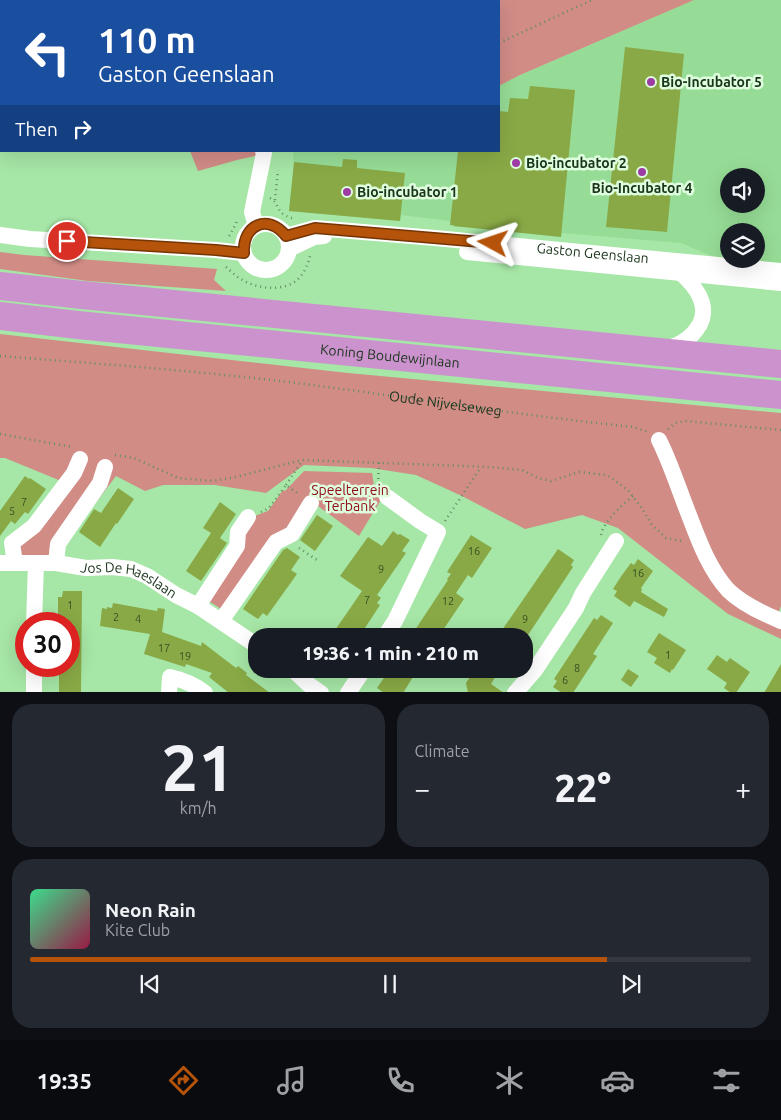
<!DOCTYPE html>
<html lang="en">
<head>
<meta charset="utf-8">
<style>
  :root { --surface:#171b24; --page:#242831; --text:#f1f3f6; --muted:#9ea1a6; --line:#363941; --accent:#b45309 }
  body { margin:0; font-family:Ubuntu,sans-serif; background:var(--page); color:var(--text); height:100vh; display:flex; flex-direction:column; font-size:19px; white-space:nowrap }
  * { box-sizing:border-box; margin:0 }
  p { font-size:16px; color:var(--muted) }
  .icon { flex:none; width:28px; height:28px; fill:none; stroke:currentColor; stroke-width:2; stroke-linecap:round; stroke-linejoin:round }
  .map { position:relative; height:692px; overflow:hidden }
  .panel { display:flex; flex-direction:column; gap:12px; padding:12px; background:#0d0f14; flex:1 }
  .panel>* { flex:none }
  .guide { position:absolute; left:0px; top:0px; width:500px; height:152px; box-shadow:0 5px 20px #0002; background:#1a4fa0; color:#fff; overflow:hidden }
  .fabs { position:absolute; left:720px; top:168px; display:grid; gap:10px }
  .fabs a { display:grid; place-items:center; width:45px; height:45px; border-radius:50%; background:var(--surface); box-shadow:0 5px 20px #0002; font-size:25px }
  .speed { position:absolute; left:15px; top:612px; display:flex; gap:10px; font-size:25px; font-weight:700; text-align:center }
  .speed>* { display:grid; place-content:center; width:65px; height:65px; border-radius:50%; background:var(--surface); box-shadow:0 5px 20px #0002; line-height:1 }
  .speed .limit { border:8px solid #d22; background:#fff; color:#111 }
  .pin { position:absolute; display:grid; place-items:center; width:42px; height:42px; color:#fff; margin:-21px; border:2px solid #fff; border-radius:50%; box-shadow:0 1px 5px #0007 }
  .me { position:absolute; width:55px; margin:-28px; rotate:275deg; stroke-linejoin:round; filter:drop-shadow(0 0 4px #0008) }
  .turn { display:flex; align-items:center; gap:18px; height:105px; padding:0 15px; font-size:22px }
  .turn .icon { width:65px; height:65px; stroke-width:2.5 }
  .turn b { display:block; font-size:35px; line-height:42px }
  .then { display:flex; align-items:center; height:48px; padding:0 15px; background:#0003; gap:10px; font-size:19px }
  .big { font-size:38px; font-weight:800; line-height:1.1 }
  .panel .card { flex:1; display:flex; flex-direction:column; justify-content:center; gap:8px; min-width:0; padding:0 18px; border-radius:20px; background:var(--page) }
  .panel .dial { align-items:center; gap:0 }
  .dial b { font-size:65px; line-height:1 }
  .song { display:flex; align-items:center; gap:15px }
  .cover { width:60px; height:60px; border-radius:8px; background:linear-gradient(135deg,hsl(150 70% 55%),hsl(340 70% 35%)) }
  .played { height:5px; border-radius:2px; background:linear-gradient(90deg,var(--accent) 80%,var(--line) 80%) }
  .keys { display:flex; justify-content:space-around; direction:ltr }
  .heat { display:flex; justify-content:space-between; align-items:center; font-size:28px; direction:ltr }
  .panel .tiles { flex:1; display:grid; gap:12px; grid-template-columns:1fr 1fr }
  .card:last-child { grid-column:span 2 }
  .trip { position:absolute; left:248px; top:628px; width:285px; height:50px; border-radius:20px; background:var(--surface); box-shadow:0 5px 20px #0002; font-weight:800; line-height:50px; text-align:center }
  .menu { display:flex; height:80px; justify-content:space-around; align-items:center; background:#090b0e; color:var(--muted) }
  .menu .icon { width:35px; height:35px }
  .menu .selected { color:var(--accent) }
  .menu b { font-size:22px; color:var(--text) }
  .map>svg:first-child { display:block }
  .built { fill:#96dc96; fill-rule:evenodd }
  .green { fill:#d18c86 }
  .building { fill:#89a946 }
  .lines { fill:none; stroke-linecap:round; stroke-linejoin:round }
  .path { stroke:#618d61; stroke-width:2.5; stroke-dasharray:1 4; stroke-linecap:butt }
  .street { stroke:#fff; stroke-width:16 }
  .highway { stroke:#cb92ce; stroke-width:28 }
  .route-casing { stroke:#753606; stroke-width:12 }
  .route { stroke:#b45309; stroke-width:9 }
  .poi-dot { fill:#9c3ca4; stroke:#defede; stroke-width:2 }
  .labels { text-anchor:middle; stroke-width:5; stroke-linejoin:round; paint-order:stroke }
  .number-label { font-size:11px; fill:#365126 }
  .poi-label { font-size:14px; font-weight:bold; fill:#1b341c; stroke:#defede; text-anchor:start }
  .street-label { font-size:14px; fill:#1b341c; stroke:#defede }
  .park-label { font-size:14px; fill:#8f0a18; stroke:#defede }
</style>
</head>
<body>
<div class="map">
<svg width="781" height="693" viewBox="0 0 781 693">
  <rect width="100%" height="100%" fill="#a6e6a6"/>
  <path class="built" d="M694,0H781V285L681,243L562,233L561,237L453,226L450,225V221L401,215L400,221L289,211L294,163L293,151H499V86L520,75ZM729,176H756V204H729ZM729,231H756V259H729Z"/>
  <g class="green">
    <path d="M22,0H694L520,75L499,86V1H22Z"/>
    <path d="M190,151H278L237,160L198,171Z"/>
    <path d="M0,252L24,255L217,269L214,280L226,291L88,281L0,269Z"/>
    <path d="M0,334L348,373L781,413V606L776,619L781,621V639L728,614L618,528L582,515L525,529L462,496L416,475L371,468L304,465L266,493L215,485H163L145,491L116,476L57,554L15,563L12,543L66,483L5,458H0Z"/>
    <path d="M304,471L372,473L375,492L382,498L359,536L311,501L226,612L204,598L249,518L268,511L283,490L285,491Z"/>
  </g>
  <g class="building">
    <path d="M625,47L684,54L667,232L606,227Z"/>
    <path d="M530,86L575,90L561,237L453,226L454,225H450L458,151H499V111L508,112L510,98L528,99Z"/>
    <path d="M343,159L357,160V168L405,173L400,221L289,211L294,162L342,167Z"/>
    <path d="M25,476L29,479L30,478L46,489L28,514L25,512L15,524L11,521L0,536V511Z"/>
    <path d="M118,488L134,499L117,524L116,523L100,547L79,532L94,509L101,513Z"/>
    <path d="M220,502L236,514L220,538L227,543L201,581L186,571L211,533L203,528Z"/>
    <path d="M317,515L333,526L315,551L300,540Z"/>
    <path d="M393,531L398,535L400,534L410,540L402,551L406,553L377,595L381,598L377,603L380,605L363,631L360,629L355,636H331L362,591L340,576L368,537L382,546Z"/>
    <path d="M471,535L492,548L472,578L468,575L456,593L464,599L439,636H411L448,580L447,579L451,574L447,572Z"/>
    <path d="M287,548L300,557L291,570L297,574L267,616L263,613L258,619L243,609L283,550Z"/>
    <path d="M558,549L574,560L571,565L573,567L524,641V633L522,636H498Z"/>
    <path d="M638,559L653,571L641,588L642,589L641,592L668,609L664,617L634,601L630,607L614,596L617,591L613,589L622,575L631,563L634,565Z"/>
    <path d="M63,591H82L81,693H59V666H69V624H58V597H62Z"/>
    <path d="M113,603L157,611L158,608L165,609L162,632L201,646L202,642L236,668L238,666L247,673L246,675L270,693H229L209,677L212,673L186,664L185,667L144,654L150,634L100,626L102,608L107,609V607L112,608Z"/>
    <path d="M601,615L613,623L593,654L597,656L573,693H562L553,687L557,681L554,679L594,618L597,620Z"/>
    <path d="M659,633L686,650L673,670L672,669L670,673L654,663L657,658L647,652Z"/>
    <path d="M717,655L727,662L730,658L750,672L736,693H731L724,688L727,683L707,669Z"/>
    <path d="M781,664V693H764Z"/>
    <path d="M390,669H418L403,693H384L377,688Z"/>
    <path d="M475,669H500L491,684L504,693H468L466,683Z"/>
    <path d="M628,669L639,676L631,687L621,680Z"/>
  </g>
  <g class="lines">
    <g class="path">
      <path d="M499,43L592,0"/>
      <path d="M270,198C281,204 274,213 292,218"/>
      <path d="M275,200L278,170"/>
      <path d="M229,236L236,224L237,219"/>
      <path d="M226,267C231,271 235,276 241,279C256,289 283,292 297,280C304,274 308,264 310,256"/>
      <path id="s1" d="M0,356C101,364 203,371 304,384C414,398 524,416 634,427L648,432"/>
      <path d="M668,429L675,423L685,421L781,430"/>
      <path d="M0,434L72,447"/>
      <path d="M115,455L134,458L178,478L213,481L236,477L302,460L491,467L522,470L538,478L551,481L579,472L607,475L628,490L643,510L652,525L666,538L682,541"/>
      <path d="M378,484L379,463"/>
      <path d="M286,485L302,461"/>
      <path d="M261,512L269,508L286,485L300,495"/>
      <path d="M445,521L481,467"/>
      <path d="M601,535C603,522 623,504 633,496"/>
      <path d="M299,548L317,560"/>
    </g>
    <g class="street">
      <path d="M82,0L84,1"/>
      <circle cx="266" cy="247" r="23"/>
      <path d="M256,226L252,212L264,153L263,151"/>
      <path d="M0,235L30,239L216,250L243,253"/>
      <path id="s2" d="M286,236L315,228L435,238L781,271"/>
      <path d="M289,249L314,237L324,236"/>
      <path d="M467,252L781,283"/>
      <path d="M666,349C672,347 679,345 684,341C691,337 696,331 700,324C710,304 695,286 681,273"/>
      <path d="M659,440C671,464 679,490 689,515C699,541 709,569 728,590C741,603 764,614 781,621"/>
      <path id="s3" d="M0,563H56L86,568L112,567L131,569L147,576L176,595L198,606L256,645"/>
      <path d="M15,563L12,543L34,526L74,473L80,459"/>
      <path d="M56,563L58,544L100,483L105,467"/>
      <path d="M198,606L237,546L238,532L248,517"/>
      <path d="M221,621L276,542L292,534L311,503"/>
      <path d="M34,624L36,563"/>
      <path d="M385,636L395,621L438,532L420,521L387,497"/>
      <path d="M292,669L308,684L321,693"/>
      <path d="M34,693V666"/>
      <path d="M169,693L170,677C184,680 194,684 205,693"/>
      <path d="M348,693L364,669"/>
      <path d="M515,693L535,670L576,608L583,593L616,541"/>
    </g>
    <g class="highway">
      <path d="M0,286L82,295L781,364"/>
      <path id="s4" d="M0,316L78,325L781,395"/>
    </g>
  </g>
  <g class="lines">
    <defs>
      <path id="route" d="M67,241L216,250L244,253C242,225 268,213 286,236L315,228L493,243"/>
    </defs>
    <use href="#route" class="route-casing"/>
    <use href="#route" class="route"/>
  </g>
  <g class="poi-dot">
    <circle cx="651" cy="82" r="5"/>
    <circle cx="516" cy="163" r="5"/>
    <circle cx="642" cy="172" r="5"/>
    <circle cx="347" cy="192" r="5"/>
  </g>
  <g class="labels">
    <g class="number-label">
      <text x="24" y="506">7</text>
      <text x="12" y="515">5</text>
      <text x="474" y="555">16</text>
      <text x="381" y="573">9</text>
      <text x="638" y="577">16</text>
      <text x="367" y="604">7</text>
      <text x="448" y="605">12</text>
      <text x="70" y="609">1</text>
      <text x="116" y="621">2</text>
      <text x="138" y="623">4</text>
      <text x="525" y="623">9</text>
      <text x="164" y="652">17</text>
      <text x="668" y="659">1</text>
      <text x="185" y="660">19</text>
      <text x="577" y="672">8</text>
      <text x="565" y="684">6</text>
    </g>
    <g class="poi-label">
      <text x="661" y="87">Bio-Incubator 5</text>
      <text x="526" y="168">Bio-incubator 2</text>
      <text x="642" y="193" text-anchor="middle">Bio-Incubator 4</text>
      <text x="357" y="197">Bio-incubator 1</text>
    </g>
    <g class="street-label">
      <text dy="5" stroke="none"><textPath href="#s2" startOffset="309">Gaston Geenslaan</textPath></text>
      <text dy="5" stroke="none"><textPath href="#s4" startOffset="392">Koning Boudewijnlaan</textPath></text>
      <text dy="5" stroke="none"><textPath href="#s1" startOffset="448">Oude Nijvelseweg</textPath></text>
      <text dy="5" stroke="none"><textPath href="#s3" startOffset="132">Jos De Haeslaan</textPath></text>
    </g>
    <g class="park-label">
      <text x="350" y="495">Speelterrein<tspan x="350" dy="16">Terbank</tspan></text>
    </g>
  </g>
</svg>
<div class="fabs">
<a><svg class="icon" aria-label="sound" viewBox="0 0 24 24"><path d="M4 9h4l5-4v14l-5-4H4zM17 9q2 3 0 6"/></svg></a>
<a><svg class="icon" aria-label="layers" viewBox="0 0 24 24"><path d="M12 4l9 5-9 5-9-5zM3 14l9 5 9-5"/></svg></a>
</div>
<div class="speed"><div class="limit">30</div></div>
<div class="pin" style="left:67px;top:241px;background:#d93025"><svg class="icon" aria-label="arrive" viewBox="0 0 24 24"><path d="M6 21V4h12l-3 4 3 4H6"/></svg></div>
<svg class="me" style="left:493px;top:243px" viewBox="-20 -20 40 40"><path d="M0-17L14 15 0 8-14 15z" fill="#b45309" stroke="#fff" stroke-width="4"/></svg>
<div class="trip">19:36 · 1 min · 210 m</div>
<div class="guide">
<div class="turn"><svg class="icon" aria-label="left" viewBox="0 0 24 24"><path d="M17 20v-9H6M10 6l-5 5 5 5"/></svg><div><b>110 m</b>Gaston Geenslaan</div></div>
<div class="then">Then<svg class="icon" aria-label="right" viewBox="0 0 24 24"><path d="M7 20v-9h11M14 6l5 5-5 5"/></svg></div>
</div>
</div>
<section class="panel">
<div class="tiles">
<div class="card dial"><b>21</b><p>km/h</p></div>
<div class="card"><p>Climate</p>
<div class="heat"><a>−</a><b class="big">22°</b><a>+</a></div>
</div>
<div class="card">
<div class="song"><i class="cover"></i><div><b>Neon Rain</b><p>Kite Club</p></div></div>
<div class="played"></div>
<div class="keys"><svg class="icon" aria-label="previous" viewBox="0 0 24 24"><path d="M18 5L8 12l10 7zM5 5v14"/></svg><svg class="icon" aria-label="pause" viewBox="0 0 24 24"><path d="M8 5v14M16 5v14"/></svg><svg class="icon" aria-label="next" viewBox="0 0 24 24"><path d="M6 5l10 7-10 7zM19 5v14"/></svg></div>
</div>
</div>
</section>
<nav class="menu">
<b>19:35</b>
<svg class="icon selected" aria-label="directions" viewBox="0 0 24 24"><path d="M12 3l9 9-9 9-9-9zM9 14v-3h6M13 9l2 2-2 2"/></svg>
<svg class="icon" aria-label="music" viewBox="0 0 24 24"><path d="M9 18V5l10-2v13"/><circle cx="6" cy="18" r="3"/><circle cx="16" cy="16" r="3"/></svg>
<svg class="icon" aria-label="phone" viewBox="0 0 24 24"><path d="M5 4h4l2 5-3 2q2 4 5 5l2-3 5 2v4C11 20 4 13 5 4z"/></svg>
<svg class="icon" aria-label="climate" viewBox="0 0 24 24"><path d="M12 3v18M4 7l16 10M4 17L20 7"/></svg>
<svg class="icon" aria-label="car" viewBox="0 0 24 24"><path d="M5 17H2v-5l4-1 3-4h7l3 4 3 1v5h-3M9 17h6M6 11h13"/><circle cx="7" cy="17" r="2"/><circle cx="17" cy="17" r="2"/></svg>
<svg class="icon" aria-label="filters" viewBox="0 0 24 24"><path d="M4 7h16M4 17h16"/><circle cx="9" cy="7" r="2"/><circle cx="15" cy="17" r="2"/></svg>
</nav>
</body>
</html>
